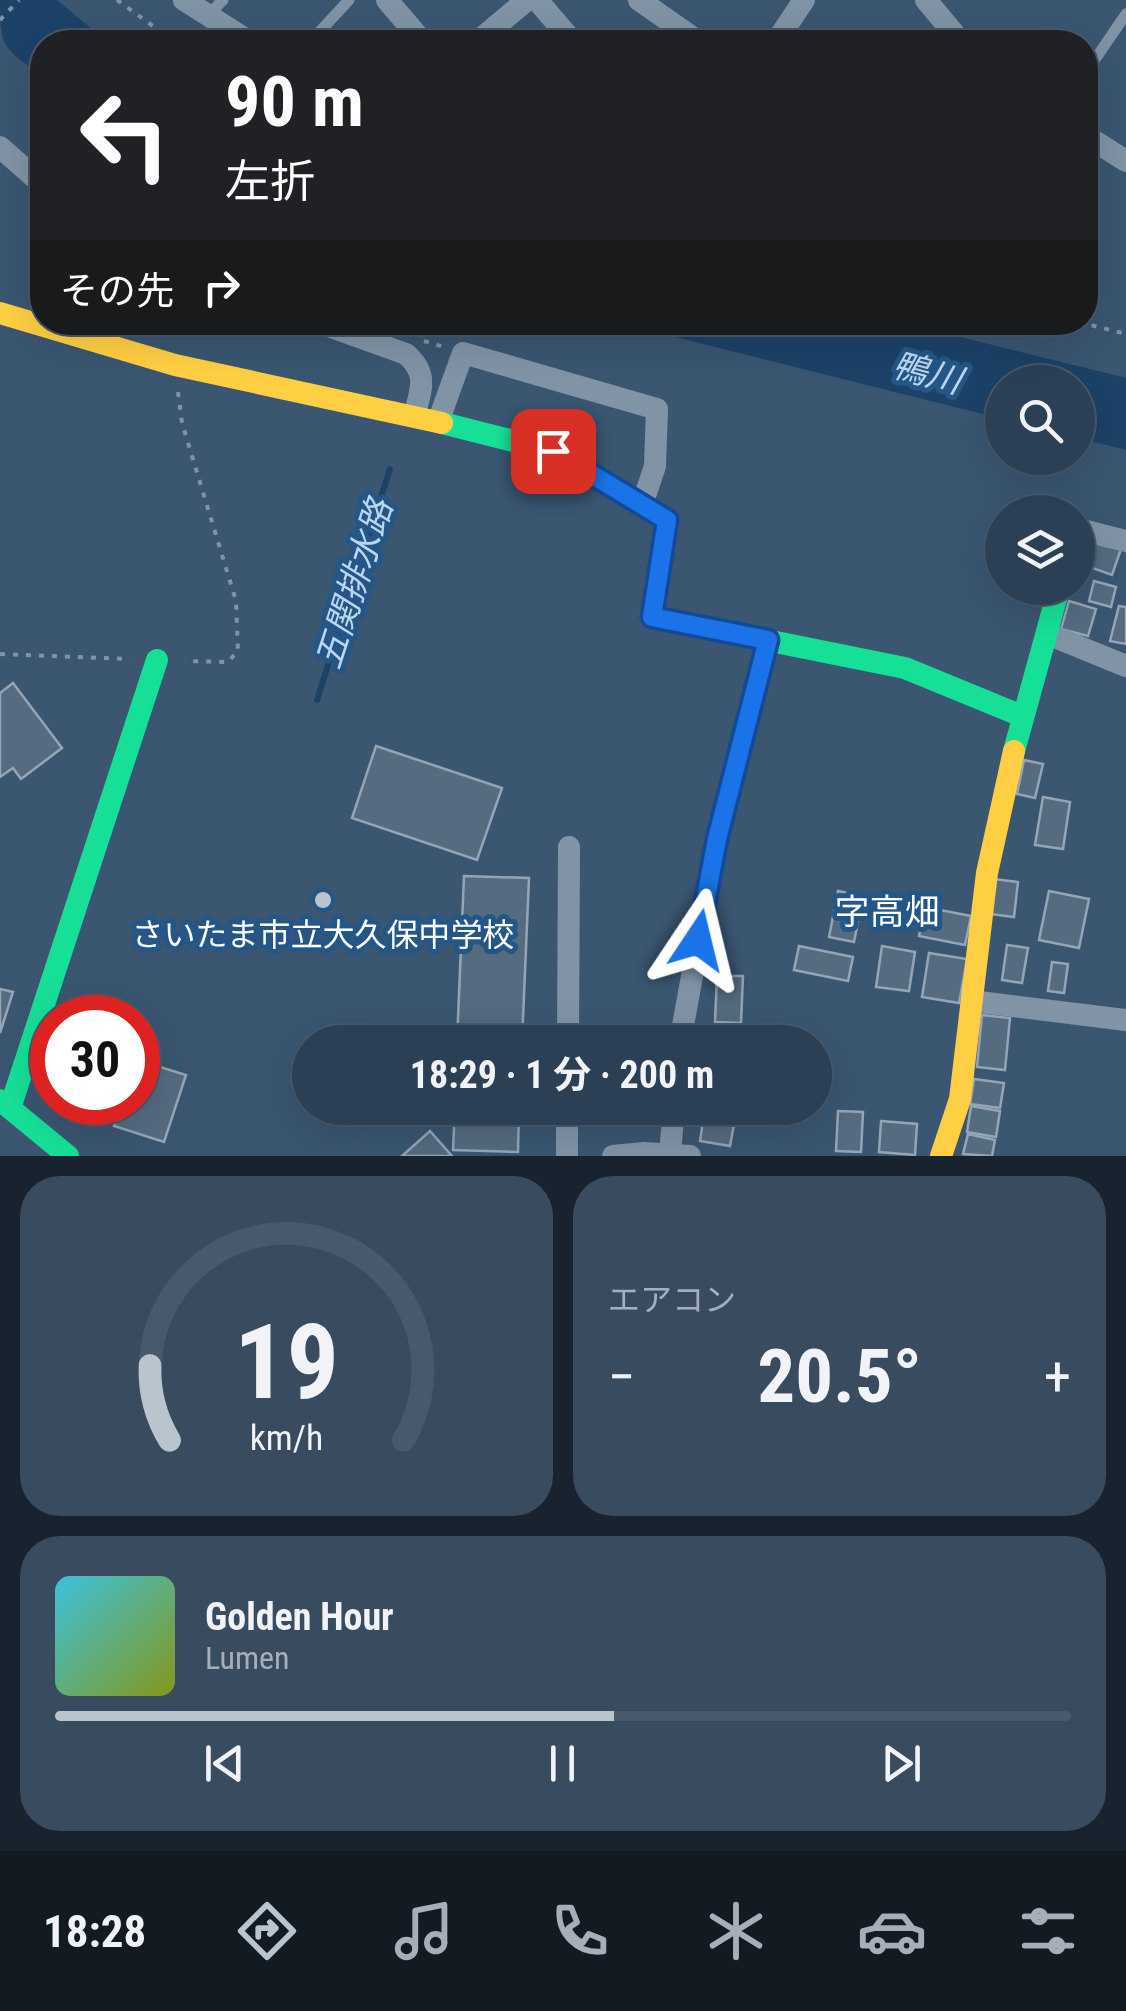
<!DOCTYPE html>
<html lang="ja">
<head>
<meta charset="utf-8">
<style>
  :root { --surface:#2c4055; --page:#384b5f; --text:#f1f3f6; --muted:#a6afb9; --line:#48596c; --accent:#bac4cd }
  body { margin:0; font-family:"Roboto Condensed","Noto Sans JP",sans-serif; background:var(--page); color:var(--text); height:100vh; display:flex; flex-direction:column; font-size:38px; white-space:nowrap }
  * { box-sizing:border-box; margin:0 }
  p { font-size:32px; color:var(--muted) }
  .icon { flex:none; width:55px; height:55px; fill:none; stroke:currentColor; stroke-width:2; stroke-linecap:round; stroke-linejoin:round }
  .map { position:relative; height:1156px; overflow:hidden }
  .side { display:flex; flex-direction:column; gap:20px; padding:20px; background:#18232f; flex:1 }
  .side>* { flex:none }
  .top-card { position:absolute; left:30px; top:30px; width:1068px; height:305px; border-radius:40px; box-shadow:0 10px 40px #0002,0 0 0 2px var(--line); background:#202124; color:#fff; overflow:hidden }
  .tools { position:absolute; left:985px; top:365px; display:grid; gap:20px }
  .tools a { display:grid; place-items:center; width:110px; height:110px; border-radius:50%; background:var(--surface); box-shadow:0 10px 40px #0002,0 0 0 2px var(--line); font-size:50px }
  .speed { position:absolute; left:30px; top:995px; display:flex; gap:20px; font-size:50px; font-weight:700; text-align:center }
  .speed>* { display:grid; place-content:center; width:130px; height:130px; border-radius:50%; background:var(--surface); box-shadow:0 10px 40px #0002,0 0 0 2px var(--line); line-height:1 }
  .speed .limit { border:15px solid #d22; background:#fff; color:#111 }
  .pin { position:absolute; display:grid; place-items:center; width:85px; height:85px; color:#fff; margin:-42px; border-radius:20px; box-shadow:0 5px 15px #0006 }
  .me { position:absolute; width:110px; margin:-55px; rotate:10deg; stroke-linejoin:round; filter:drop-shadow(0 0 8px #0008) }
  .turn { display:flex; align-items:center; gap:35px; height:210px; padding:0 30px; font-size:45px }
  .turn .icon { width:130px; height:130px; stroke-width:2.5 }
  .turn b { display:block; font-size:70px; line-height:85px }
  .then { display:flex; align-items:center; height:95px; padding:0 30px; background:#0003; gap:20px; font-size:38px }
  .big { font-size:75px; font-weight:700; line-height:1.1 }
  .side .widget { flex:1; display:flex; flex-direction:column; justify-content:center; gap:15px; min-width:0; padding:0 35px; border-radius:40px; background:var(--page) }
  .side .dial { align-items:center; gap:0 }
  .dial svg { height:260px; overflow:visible; fill:none; stroke:var(--line); stroke-width:7; stroke-linecap:round; text-anchor:middle }
  .dial text { fill:var(--text); stroke:none }
  .song { display:flex; align-items:center; gap:30px }
  .cover { width:120px; height:120px; border-radius:15px; background:linear-gradient(135deg,hsl(190 70% 55%),hsl(70 70% 35%)) }
  .played { height:10px; border-radius:5px; background:linear-gradient(90deg,var(--accent) 55%,var(--line) 55%) }
  .keys { display:flex; justify-content:space-around; direction:ltr }
  .heat { display:flex; justify-content:space-between; align-items:center; font-size:55px; direction:ltr }
  .side .tiles { flex:1; display:grid; gap:20px; grid-template-columns:1fr 1fr }
  .widget:last-child { grid-column:span 2 }
  .trip { position:absolute; left:292px; top:1025px; width:540px; height:100px; border-radius:50px; background:var(--surface); box-shadow:0 10px 40px #0002,0 0 0 2px var(--line); font-weight:700; line-height:100px; text-align:center }
  .menu { display:flex; height:160px; justify-content:space-around; align-items:center; background:#121a22; color:var(--muted) }
  .menu .icon { width:70px; height:70px }
  .menu .active { color:var(--accent) }
  .menu b { font-size:45px; color:var(--text) }
  .map>svg:first-child { display:block }
  .water { fill:#1c4268 }
  .lines { fill:none; stroke-linecap:round; stroke-linejoin:round }
  .stream { stroke:#1c4268; stroke-width:6 }
  .building { fill:#546b80; stroke:#95a5b5; stroke-width:2.5 }
  .path { stroke:#8194a6; stroke-width:4; stroke-dasharray:5 8; stroke-linecap:butt }
  .lane { stroke:#8194a6; stroke-width:11 }
  .street { stroke:#8194a6; stroke-width:22 }
  .fast { stroke:#16e098; stroke-width:22 }
  .slow { stroke:#ffcf43; stroke-width:22 }
  .route-casing { stroke:#114b97; stroke-width:25 }
  .route { stroke:#1a73e8; stroke-width:18 }
  .poi-dot { fill:#bac4cd; stroke:#245787; stroke-width:4 }
  .labels { text-anchor:middle; stroke-width:10; stroke-linejoin:round; paint-order:stroke }
  .poi-label { font-size:32px; fill:#fff; stroke:#245787 }
  .water-label { font-size:35px; font-style:italic; fill:#bbd7f0; stroke:#245787 }
  .neighbourhood-label { font-size:35px; fill:#fff; stroke:#245787 }
</style>
</head>
<body>
<div class="map">
<svg width="1126" height="1156" viewBox="0 0 1126 1156">
  <rect width="100%" height="100%" fill="#3a5671"/>
  <g class="water">
    <path d="M0,0H57L108,42H42V76C3,47 0,49 0,0Z"/>
    <path d="M620,323H904L1126,378V450L1078,438V382H1002V419Z"/>
  </g>
  <g class="lines">
    <path class="stream" d="M317,700L390,469"/>
  </g>
  <g class="building">
    <path d="M1082,536L1121,549L1112,575L1078,563Z"/>
    <path d="M1094,581L1116,587L1111,607L1089,601Z"/>
    <path d="M1069,601L1096,609L1088,636L1061,629Z"/>
    <path d="M1119,606L1126,607V644L1110,641Z"/>
    <path d="M13,683L62,748L21,779L13,768L0,777V693Z"/>
    <path d="M376,746L502,788L477,860L352,818Z"/>
    <path d="M1024,760L1043,764L1035,798L1017,794Z"/>
    <path d="M1043,797L1070,802L1063,849L1035,845Z"/>
    <path d="M464,876L529,878L522,1042H457Z"/>
    <path d="M994,879L1018,882L1014,917L990,914Z"/>
    <path d="M838,891L863,896L854,942L829,937Z"/>
    <path d="M1049,891L1089,899L1079,948L1039,940Z"/>
    <path d="M925,907L971,916L965,945L919,936Z"/>
    <path d="M1007,945L1028,948L1022,983L1002,980Z"/>
    <path d="M799,946L853,957L848,981L794,970Z"/>
    <path d="M882,946L915,952L909,991L876,987Z"/>
    <path d="M929,953L967,959L959,1003L922,997Z"/>
    <path d="M1052,962L1068,964L1064,993L1048,991Z"/>
    <path d="M717,976H743L741,1023L715,1022Z"/>
    <path d="M0,989L13,992L0,1033Z"/>
    <path d="M982,1015L1010,1018L1005,1070L977,1067Z"/>
    <path d="M138,1060L186,1075L164,1142L114,1126L121,1102H138Z"/>
    <path d="M974,1079L1004,1083L1000,1108L970,1104Z"/>
    <path d="M971,1106L1000,1111L996,1137L967,1132Z"/>
    <path d="M455,1108H519L518,1152L453,1150Z"/>
    <path d="M705,1108H737L730,1146L700,1141Z"/>
    <path d="M838,1111L863,1112L861,1152L836,1151Z"/>
    <path d="M881,1121L917,1124L915,1155L879,1152Z"/>
    <path d="M430,1131L452,1156H402Z"/>
    <path d="M968,1134L995,1140L992,1156L963,1154Z"/>
  </g>
  <g class="lines">
    <g class="path">
      <path d="M117,0L175,42"/>
      <path d="M0,20L19,0"/>
      <path d="M1079,322L1126,334"/>
      <path d="M424,341L444,347"/>
      <path d="M178,392L182,423L236,601L238,651L228,662L185,661"/>
      <path d="M0,654L130,659"/>
    </g>
    <g class="lane">
      <path d="M207,16L223,0"/>
      <path d="M310,42L349,0"/>
      <path d="M1085,74L1126,14"/>
    </g>
    <g class="street">
      <path d="M184,0L250,42"/>
      <path d="M387,0L423,42"/>
      <path d="M537,0L573,42"/>
      <path d="M639,0L699,42"/>
      <path d="M926,0L961,42"/>
      <path d="M477,42L527,0"/>
      <path d="M776,42L804,0"/>
      <path d="M1085,135L1126,161"/>
      <path d="M0,147L42,184"/>
      <path d="M317,322L406,354C429,374 421,390 414,416"/>
      <path d="M438,422L463,353L657,409L655,466L642,505"/>
      <path d="M1078,529L1126,541"/>
      <path d="M1050,635L1126,666"/>
      <path d="M971,1001L1126,1020"/>
      <path d="M568,1042L569,847"/>
      <path d="M680,1042L717,839L768,641"/>
      <path d="M670,1153L674,1108"/>
      <path d="M567,1156V1108"/>
      <path d="M613,1156L644,1153L690,1156"/>
    </g>
    <g class="fast">
      <path d="M442,423L553,451L667,520L651,617L905,668L1022,716"/>
      <path d="M1014,751L1059,588"/>
      <path d="M0,1100L68,1156"/>
      <path d="M10,1108L157,660"/>
    </g>
    <g class="slow">
      <path d="M0,313L175,365L442,423"/>
      <path d="M941,1156L960,1099L987,873L1014,751"/>
    </g>
  </g>
  <g class="lines">
    <defs>
      <path id="route" d="M553,451L667,520L652,617L768,640L717,839L698,940"/>
    </defs>
    <use href="#route" class="route-casing"/>
    <use href="#route" class="route"/>
  </g>
  <circle class="poi-dot" cx="323" cy="900" r="10"/>
  <g class="labels">
    <g class="poi-label">
      <text x="323" y="946">さいたま市立大久保中学校</text>
    </g>
    <g class="water-label">
      <text transform="translate(927 373) rotate(15)" y="12">鴨川</text>
      <text transform="translate(354 584) rotate(-72)" y="12">五関排水路</text>
    </g>
    <g class="neighbourhood-label">
      <text x="887" y="924">字高畑</text>
    </g>
  </g>
</svg>
<div class="tools">
<a><svg class="icon" aria-label="search" viewBox="0 0 24 24"><circle cx="10" cy="10" r="6"/><path d="M15 15l6 6"/></svg></a>
<a><svg class="icon" aria-label="layers" viewBox="0 0 24 24"><path d="M12 4l9 5-9 5-9-5zM3 14l9 5 9-5"/></svg></a>
</div>
<div class="speed"><div class="limit">30</div></div>
<div class="pin" style="left:553px;top:451px;background:#d93025"><svg class="icon" aria-label="arrive" viewBox="0 0 24 24"><path d="M6 21V4h12l-3 4 3 4H6"/></svg></div>
<svg class="me" style="left:698px;top:940px" viewBox="-20 -20 40 40"><path d="M0-17L14 15 0 8-14 15z" fill="#1a73e8" stroke="#fff" stroke-width="4"/></svg>
<div class="trip">18:29 · 1 分 · 200 m</div>
<div class="top-card">
<div class="turn"><svg class="icon" aria-label="left" viewBox="0 0 24 24"><path d="M17 20v-9H6M10 6l-5 5 5 5"/></svg><div><b>90 m</b>左折</div></div>
<div class="then">その先<svg class="icon" aria-label="right" viewBox="0 0 24 24"><path d="M7 20v-9h11M14 6l5 5-5 5"/></svg></div>
</div>
</div>
<section class="side">
<div class="tiles">
<div class="widget dial"><svg viewBox="0 0 100 80">
<path d="M14 69A42 42 0 1 1 86 69"/>
<path d="M14 69A42 42 0 0 1 8 46" stroke="#bac4cd"/>
<text x="50" y="56" font-size="32" font-weight="700">19</text>
<text x="50" y="72" font-size="11">km/h</text>
</svg></div>
<div class="widget"><p>エアコン</p>
<div class="heat"><a>−</a><b class="big">20.5°</b><a>+</a></div>
</div>
<div class="widget">
<div class="song"><i class="cover"></i><div><b>Golden Hour</b><p>Lumen</p></div></div>
<div class="played"></div>
<div class="keys"><svg class="icon" aria-label="previous" viewBox="0 0 24 24"><path d="M18 5L8 12l10 7zM5 5v14"/></svg><svg class="icon" aria-label="pause" viewBox="0 0 24 24"><path d="M8 5v14M16 5v14"/></svg><svg class="icon" aria-label="next" viewBox="0 0 24 24"><path d="M6 5l10 7-10 7zM19 5v14"/></svg></div>
</div>
</div>
</section>
<nav class="menu">
<b>18:28</b>
<svg class="icon active" aria-label="directions" viewBox="0 0 24 24"><path d="M12 3l9 9-9 9-9-9zM9 14v-3h6M13 9l2 2-2 2"/></svg>
<svg class="icon" aria-label="music" viewBox="0 0 24 24"><path d="M9 18V5l10-2v13"/><circle cx="6" cy="18" r="3"/><circle cx="16" cy="16" r="3"/></svg>
<svg class="icon" aria-label="phone" viewBox="0 0 24 24"><path d="M5 4h4l2 5-3 2q2 4 5 5l2-3 5 2v4C11 20 4 13 5 4z"/></svg>
<svg class="icon" aria-label="climate" viewBox="0 0 24 24"><path d="M12 3v18M4 7l16 10M4 17L20 7"/></svg>
<svg class="icon" aria-label="car" viewBox="0 0 24 24"><path d="M5 17H2v-5l4-1 3-4h7l3 4 3 1v5h-3M9 17h6M6 11h13"/><circle cx="7" cy="17" r="2"/><circle cx="17" cy="17" r="2"/></svg>
<svg class="icon" aria-label="filters" viewBox="0 0 24 24"><path d="M4 7h16M4 17h16"/><circle cx="9" cy="7" r="2"/><circle cx="15" cy="17" r="2"/></svg>
</nav>
</body>
</html>
